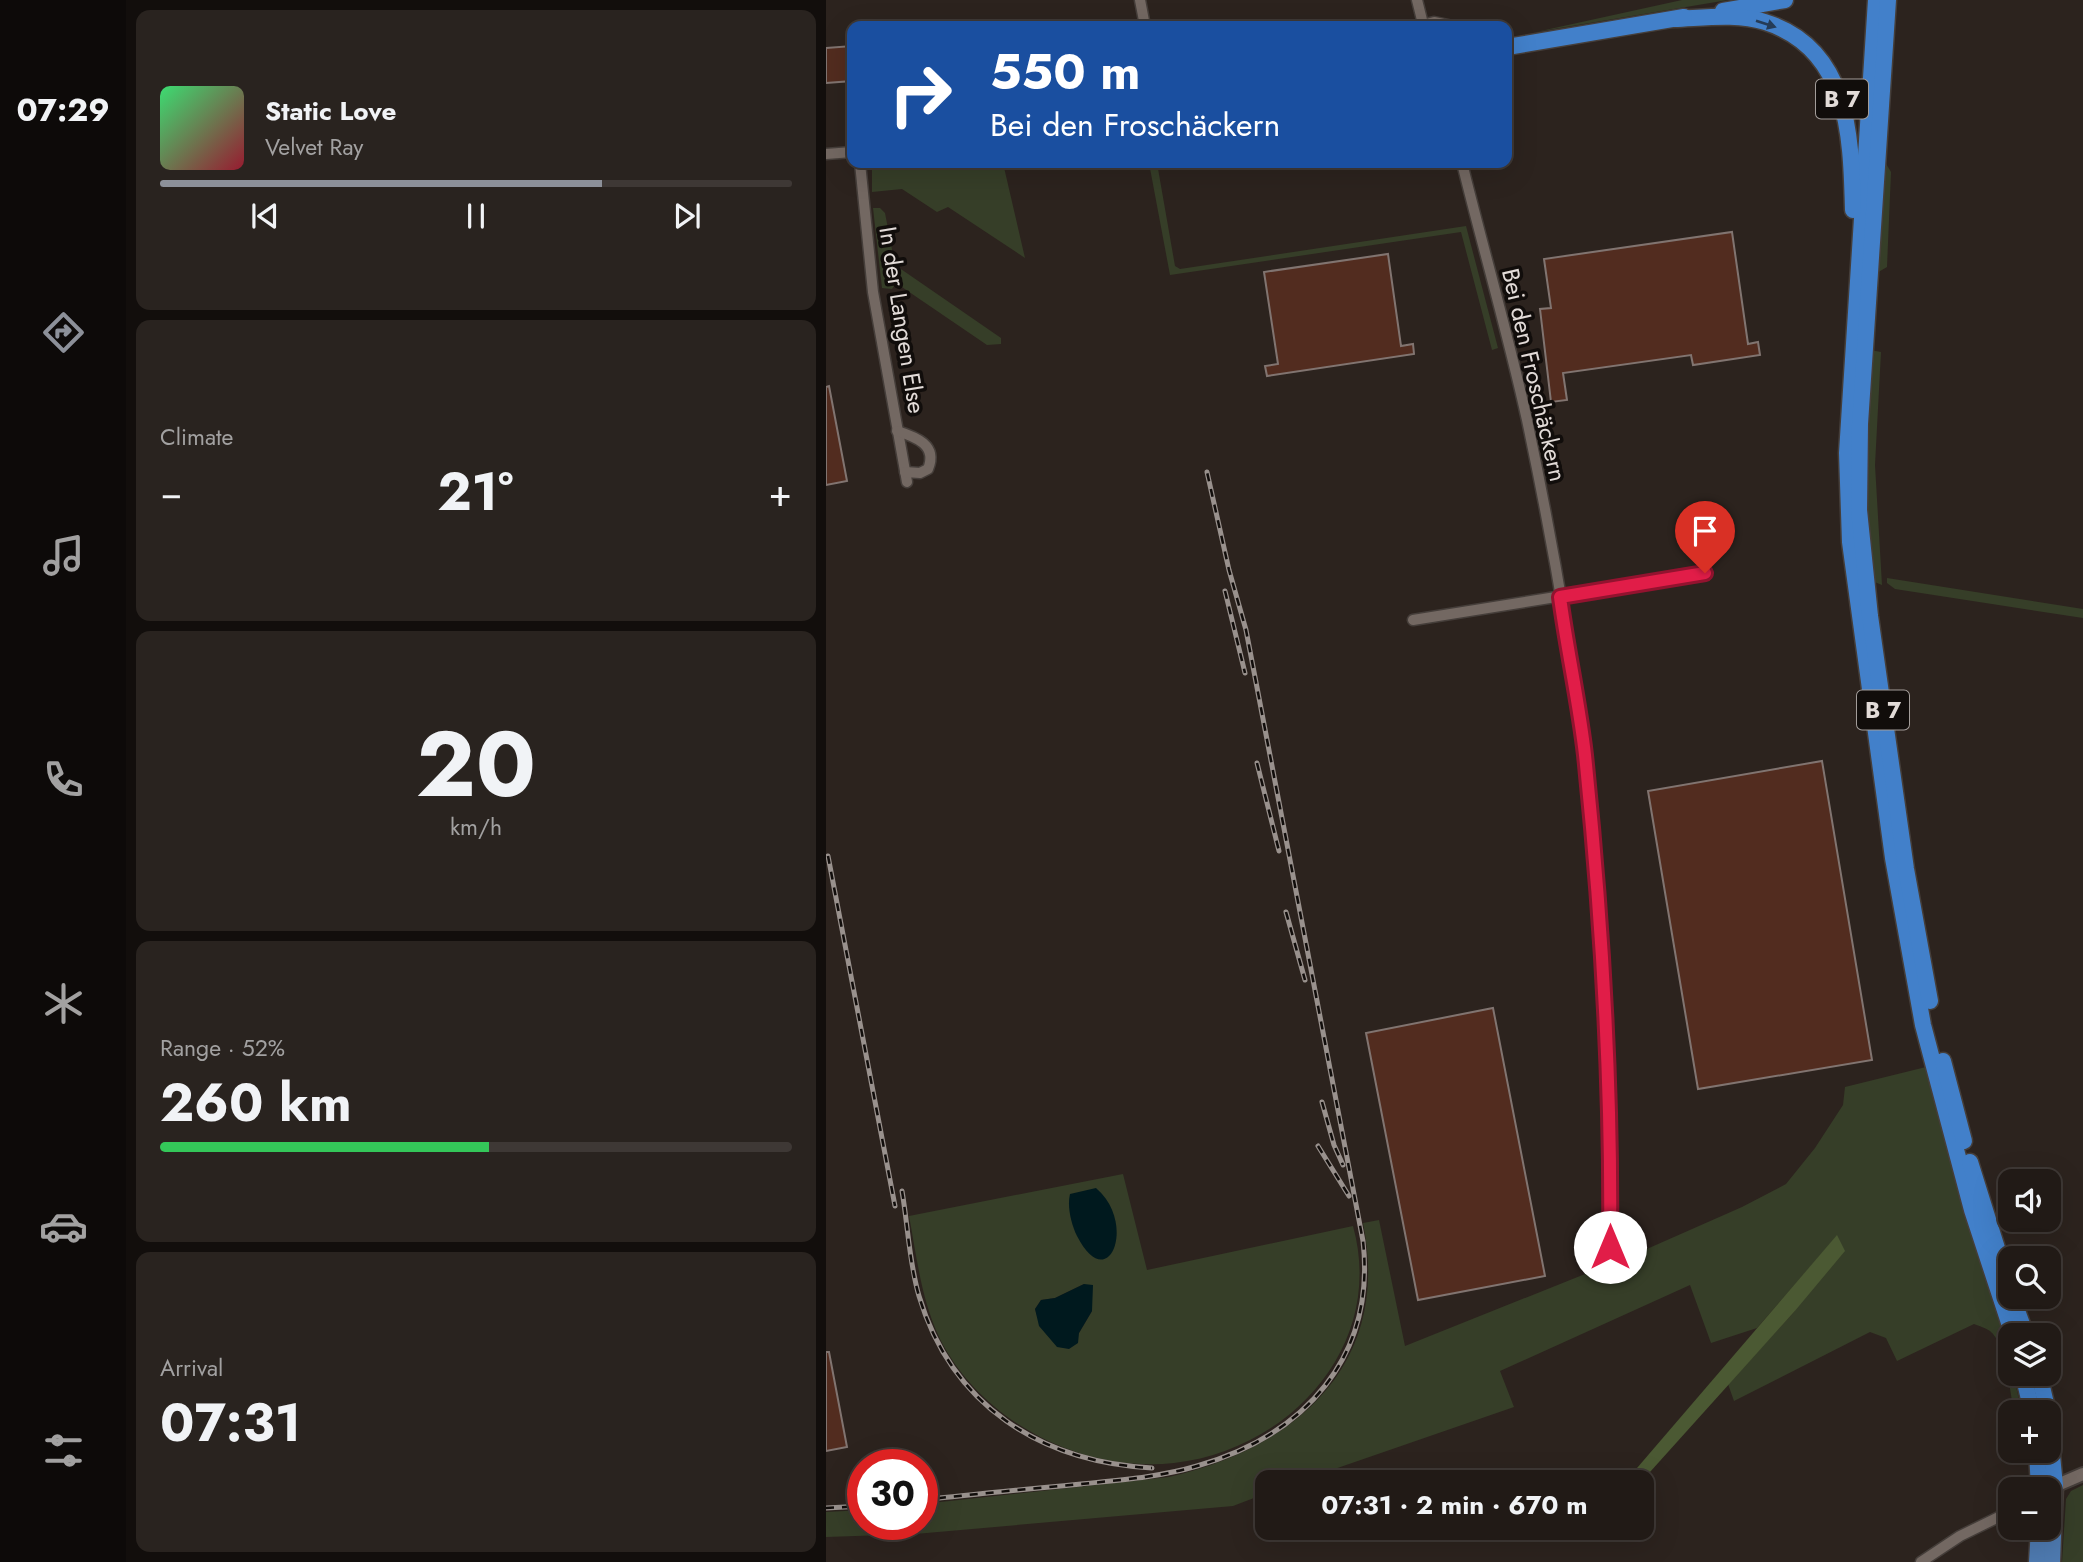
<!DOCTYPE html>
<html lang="en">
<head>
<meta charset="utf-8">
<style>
  :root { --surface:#211a16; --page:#29231f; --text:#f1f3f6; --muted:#a2a1a1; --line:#3e3835; --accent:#8c9099 }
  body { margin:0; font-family:Jost,sans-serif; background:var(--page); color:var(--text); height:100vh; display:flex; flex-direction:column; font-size:26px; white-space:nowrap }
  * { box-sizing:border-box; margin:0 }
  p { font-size:23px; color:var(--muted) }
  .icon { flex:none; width:38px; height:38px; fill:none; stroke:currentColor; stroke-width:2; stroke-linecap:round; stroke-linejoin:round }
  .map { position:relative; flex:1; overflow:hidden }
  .panel { display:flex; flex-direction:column; gap:10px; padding:10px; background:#120e0c; width:700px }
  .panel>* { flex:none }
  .banner { position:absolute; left:21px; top:21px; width:665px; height:147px; border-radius:14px; box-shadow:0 7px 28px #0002,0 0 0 2px var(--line); background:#1a4fa0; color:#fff; overflow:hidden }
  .fabs { position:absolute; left:1172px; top:1169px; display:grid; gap:14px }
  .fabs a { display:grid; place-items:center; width:63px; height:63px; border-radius:14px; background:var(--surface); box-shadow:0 7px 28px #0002,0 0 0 2px var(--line); font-size:35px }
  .speed { position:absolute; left:21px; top:1449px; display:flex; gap:14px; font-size:35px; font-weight:700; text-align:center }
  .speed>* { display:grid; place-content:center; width:91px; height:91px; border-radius:50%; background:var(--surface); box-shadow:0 7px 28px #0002,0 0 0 2px var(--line); line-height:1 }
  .speed .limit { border:10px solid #d22; background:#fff; color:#111 }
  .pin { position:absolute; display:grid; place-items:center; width:60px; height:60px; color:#fff; margin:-72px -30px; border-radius:50% 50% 50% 0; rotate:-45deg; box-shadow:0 0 7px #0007 }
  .pin .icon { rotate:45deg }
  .me { position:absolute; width:77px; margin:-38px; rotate:0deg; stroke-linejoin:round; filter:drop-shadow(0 0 5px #0008) }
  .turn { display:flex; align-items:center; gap:24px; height:147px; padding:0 28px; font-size:32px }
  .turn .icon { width:91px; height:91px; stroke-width:2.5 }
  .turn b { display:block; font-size:49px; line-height:60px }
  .big { font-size:52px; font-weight:700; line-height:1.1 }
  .panel .widget { flex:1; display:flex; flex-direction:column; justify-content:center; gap:10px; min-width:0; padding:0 24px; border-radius:14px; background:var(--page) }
  .panel .dial { align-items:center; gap:0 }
  .dial b { font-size:91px; line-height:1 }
  .song { display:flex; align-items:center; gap:21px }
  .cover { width:84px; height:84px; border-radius:10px; background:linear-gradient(135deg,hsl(140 70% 55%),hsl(350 70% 35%)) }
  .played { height:7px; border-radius:4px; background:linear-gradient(90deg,var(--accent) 70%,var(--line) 70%) }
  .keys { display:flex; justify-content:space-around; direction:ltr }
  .heat { display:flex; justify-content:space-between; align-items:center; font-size:38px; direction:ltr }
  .charge { height:10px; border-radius:5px; background:linear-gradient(90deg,#34c759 52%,var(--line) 0) }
  .trip { position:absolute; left:429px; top:1470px; width:399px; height:70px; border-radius:14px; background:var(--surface); box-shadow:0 7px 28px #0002,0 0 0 2px var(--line); font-weight:700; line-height:70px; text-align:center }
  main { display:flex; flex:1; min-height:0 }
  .menu { display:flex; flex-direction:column; width:126px; justify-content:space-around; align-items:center; background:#0d0a09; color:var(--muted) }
  .menu .icon { width:49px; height:49px }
  .menu .on { color:var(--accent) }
  .menu b { font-size:32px; color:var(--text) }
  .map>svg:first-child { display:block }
  .green { fill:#363e28; fill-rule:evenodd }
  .forest { fill:#4b5933 }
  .water { fill:#00191e }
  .building { fill:#522c1f; stroke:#817470; stroke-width:2 }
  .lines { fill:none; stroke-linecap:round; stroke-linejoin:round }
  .minor-casing { stroke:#453e3a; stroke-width:13 }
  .tertiary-casing { stroke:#453e3a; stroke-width:16 }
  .primary-casing { stroke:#453e3a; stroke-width:19 }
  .trunk-casing { stroke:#453e3a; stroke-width:19 }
  .minor { stroke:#736862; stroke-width:10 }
  .tertiary { stroke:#736862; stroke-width:12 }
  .primary { stroke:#4e7ab0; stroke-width:16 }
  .trunk { stroke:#4280ca; stroke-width:16 }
  .rail-casing { stroke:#99918d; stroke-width:5 }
  .rail { stroke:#110d0b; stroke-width:2.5; stroke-dasharray:8; stroke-linecap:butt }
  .oneway { fill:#253b57 }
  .route-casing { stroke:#92132f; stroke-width:18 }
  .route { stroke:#e11d48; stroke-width:12 }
  .labels { text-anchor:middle; stroke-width:7; stroke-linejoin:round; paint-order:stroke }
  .shield { fill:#110d0b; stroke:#a39d9a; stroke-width:2 }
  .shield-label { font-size:23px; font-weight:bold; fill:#e2dbd8 }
  .street-label { font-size:24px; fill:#e2dbd8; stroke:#110d0b }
</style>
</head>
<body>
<main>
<nav class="menu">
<b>07:29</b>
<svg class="icon on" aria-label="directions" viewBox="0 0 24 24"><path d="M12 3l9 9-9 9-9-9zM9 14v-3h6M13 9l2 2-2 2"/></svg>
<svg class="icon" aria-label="music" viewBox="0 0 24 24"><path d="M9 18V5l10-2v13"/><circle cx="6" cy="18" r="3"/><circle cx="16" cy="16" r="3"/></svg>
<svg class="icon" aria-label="phone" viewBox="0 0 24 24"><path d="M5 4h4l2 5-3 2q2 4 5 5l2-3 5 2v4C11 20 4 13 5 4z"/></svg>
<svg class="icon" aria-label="climate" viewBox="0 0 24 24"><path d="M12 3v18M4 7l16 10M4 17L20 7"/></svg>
<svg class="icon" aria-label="car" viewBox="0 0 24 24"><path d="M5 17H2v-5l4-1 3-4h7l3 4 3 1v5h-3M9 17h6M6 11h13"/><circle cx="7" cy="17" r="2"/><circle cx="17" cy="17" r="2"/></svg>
<svg class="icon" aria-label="filters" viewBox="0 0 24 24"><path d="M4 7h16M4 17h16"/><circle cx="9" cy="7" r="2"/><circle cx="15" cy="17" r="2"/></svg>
</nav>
<section class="panel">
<div class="widget">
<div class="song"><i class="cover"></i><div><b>Static Love</b><p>Velvet Ray</p></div></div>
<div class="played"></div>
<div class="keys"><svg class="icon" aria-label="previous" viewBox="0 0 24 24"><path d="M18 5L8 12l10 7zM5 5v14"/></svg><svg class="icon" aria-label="pause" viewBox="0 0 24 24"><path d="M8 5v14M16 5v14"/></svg><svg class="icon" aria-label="next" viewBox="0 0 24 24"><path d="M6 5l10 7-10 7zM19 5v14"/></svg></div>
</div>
<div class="widget"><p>Climate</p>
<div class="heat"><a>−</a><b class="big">21°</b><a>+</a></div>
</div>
<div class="widget dial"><b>20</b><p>km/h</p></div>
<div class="widget"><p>Range · 52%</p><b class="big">260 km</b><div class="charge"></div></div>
<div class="widget"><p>Arrival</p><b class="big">07:31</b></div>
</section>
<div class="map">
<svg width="1257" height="1562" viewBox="0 0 1257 1562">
  <rect width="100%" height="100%" fill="#2c231e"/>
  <g class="green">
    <path d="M856,0H902L710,32Z"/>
    <path d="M1056,157L1065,172L1061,267L1049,274Z"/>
    <path d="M46,163H177L199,258L122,207L111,212L76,189L46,192Z"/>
    <path d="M323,163H331L349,266L354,269L640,226L672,348L666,350L635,232L344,275Z"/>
    <path d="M47,208H54L59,213L69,265L175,338V344L161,345L70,283L66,289L56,288Z"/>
    <path d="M1044,350L1055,352L1049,465L1056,585L1046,581L1038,480Z"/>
    <path d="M1061,578L1257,609V618L1069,589L1061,583Z"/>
    <path d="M1100,1067L1132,1189L1180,1334L1185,1353V1374H1187L1196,1412H1188C1184,1393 1180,1343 1164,1331C1160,1328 1153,1326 1148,1324L1071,1361L1060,1338L1044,1332L908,1401L902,1384L968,1312L1011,1236L931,1328L885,1343L864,1285L674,1371L688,1407L471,1482H441V1493L407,1506L89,1534L0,1537V1512L37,1510V1524H96V1504L343,1477C470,1448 566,1364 537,1223L553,1220L579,1346L814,1252L916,1207L960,1184L989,1148L1017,1105L1019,1087Z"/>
    <path d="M297,1174L321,1270L527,1226C560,1345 464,1450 348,1463C256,1473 156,1422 114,1339C95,1299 91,1258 83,1216ZM258,1284L266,1311L253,1333L213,1322L209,1309L215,1300L229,1298Z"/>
    <path d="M1257,1485V1562H1236L1240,1499L1245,1491Z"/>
  </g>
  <path class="forest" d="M1011,1235L1019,1251L968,1312L815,1482H799Z"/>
  <g class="water">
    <path d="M270,1188C312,1224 282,1297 251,1236C245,1224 241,1206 244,1194Z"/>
    <path d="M258,1284L267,1285L266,1311L253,1333L252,1343L243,1349L231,1347L213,1326L209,1309L215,1300L229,1298Z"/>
  </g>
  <g class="building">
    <path d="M26,46V81L0,83V48Z"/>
    <path d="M906,232L922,344L932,342L934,355L867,365L865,355L737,373L741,400L725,402L714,309L725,308L718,259Z"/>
    <path d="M562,254L575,346L587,344L588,354L441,376L439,366L452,364L438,272Z"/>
    <path d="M3,386L21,481L0,485V387Z"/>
    <path d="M996,761L1046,1060L872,1089L822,791Z"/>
    <path d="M667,1008L719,1276L592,1300L540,1033Z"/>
    <path d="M0,1352H3L21,1447L0,1451Z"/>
  </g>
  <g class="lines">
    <defs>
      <g id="minor">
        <path d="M314,0L319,26"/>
        <path d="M591,0L597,24"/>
        <path d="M593,26L608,22L627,26"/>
        <path d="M0,154L26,152"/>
        <path d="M34,163L47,292L81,482"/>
        <path d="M636,163C657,248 682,334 701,420C723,524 742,630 756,735C779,905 785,1076 784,1247L794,1253L803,1248L805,1241L784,1213"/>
        <path d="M71,431C90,437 112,445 102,469L94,473L79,472"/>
        <path d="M587,620L879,573"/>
        <path d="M1095,1562L1134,1536L1185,1511"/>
      </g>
      <path id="tertiary" d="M1229,1486L1257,1474"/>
      <g id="primary">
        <path d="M1211,1562L1213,1528"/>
        <path d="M1226,1562L1229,1486"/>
      </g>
      <g id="trunk">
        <path d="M1050,0L1021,453L1024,542L1067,858L1097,1025L1146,1210L1187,1335"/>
        <path d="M1062,0L1034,424L1033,510L1044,616L1080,869L1104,1001"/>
        <path d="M897,11L959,0"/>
        <path d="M848,19C877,18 911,13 939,22C1024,49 1025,137 1027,210"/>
        <path d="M681,47L858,17"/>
        <path d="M1117,1061L1138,1141"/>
        <path d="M1144,1162L1185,1293"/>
        <path d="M1186,1297L1200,1335"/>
        <path d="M1197,1374L1206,1412"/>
        <path d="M1213,1374L1222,1412"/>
        <path d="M1223,1424L1229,1486"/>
        <path d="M1211,1451L1213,1489"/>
      </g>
    </defs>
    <use href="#minor" class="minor-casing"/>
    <use href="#tertiary" class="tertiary-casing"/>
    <use href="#primary" class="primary-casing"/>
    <use href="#trunk" class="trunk-casing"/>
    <use href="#minor" class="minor"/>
    <use href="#tertiary" class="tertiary"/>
    <use href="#primary" class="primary"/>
    <use href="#trunk" class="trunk"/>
    <defs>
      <g id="rail">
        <path d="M399,591L419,673"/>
        <path d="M431,763L453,851"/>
        <path d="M2,856L69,1206"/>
        <path d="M460,912L479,980"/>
        <path d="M496,1102L508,1145L517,1165"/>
        <path d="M492,1146L523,1196"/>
        <path d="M76,1191C82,1226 83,1262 93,1296C126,1406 215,1462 326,1468"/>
        <path d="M96,1500C149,1494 202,1489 255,1484C294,1480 334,1477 371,1466C479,1435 550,1357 537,1241L420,630L403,570L381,472"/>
        <path d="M0,1508L37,1506"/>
      </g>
    </defs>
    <use href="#rail" class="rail-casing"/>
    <use href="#rail" class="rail"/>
  </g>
  <defs><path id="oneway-solid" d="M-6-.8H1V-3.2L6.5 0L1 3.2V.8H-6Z" transform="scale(1.75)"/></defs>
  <use class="oneway" href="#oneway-solid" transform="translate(940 24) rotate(18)"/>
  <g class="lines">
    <defs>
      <path id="route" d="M784,1247C786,1082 776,919 759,755C753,702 741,650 734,597L879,573"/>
    </defs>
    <use href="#route" class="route-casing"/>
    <use href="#route" class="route"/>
  </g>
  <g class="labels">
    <g class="shield">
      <rect x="990" y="79.5" width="52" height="39" rx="5"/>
      <rect x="1031" y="690.5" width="52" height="39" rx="5"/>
    </g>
    <g class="shield-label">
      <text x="1016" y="107">B 7</text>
      <text x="1057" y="718">B 7</text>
    </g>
    <g class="street-label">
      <text transform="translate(76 320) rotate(81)" y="8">In der Langen Else</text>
      <text transform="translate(708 375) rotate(77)" y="8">Bei den Froschäckern</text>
    </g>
  </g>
</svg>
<div class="fabs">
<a><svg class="icon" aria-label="sound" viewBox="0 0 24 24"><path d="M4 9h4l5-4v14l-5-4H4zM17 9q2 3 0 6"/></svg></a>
<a><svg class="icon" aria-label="search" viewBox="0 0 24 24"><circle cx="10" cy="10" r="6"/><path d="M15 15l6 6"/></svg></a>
<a><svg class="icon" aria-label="layers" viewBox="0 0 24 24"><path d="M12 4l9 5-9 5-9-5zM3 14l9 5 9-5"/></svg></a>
<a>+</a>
<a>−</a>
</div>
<div class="speed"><div class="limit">30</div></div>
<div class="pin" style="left:879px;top:573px;background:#d93025"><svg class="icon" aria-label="arrive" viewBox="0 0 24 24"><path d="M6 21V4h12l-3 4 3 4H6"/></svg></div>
<svg class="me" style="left:784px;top:1247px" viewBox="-20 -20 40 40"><circle r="19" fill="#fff"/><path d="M0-13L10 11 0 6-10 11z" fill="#e11d48"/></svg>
<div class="trip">07:31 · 2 min · 670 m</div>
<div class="banner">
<div class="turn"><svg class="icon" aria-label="right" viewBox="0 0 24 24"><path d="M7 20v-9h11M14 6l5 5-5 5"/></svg><div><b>550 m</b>Bei den Froschäckern</div></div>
</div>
</div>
</main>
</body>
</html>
